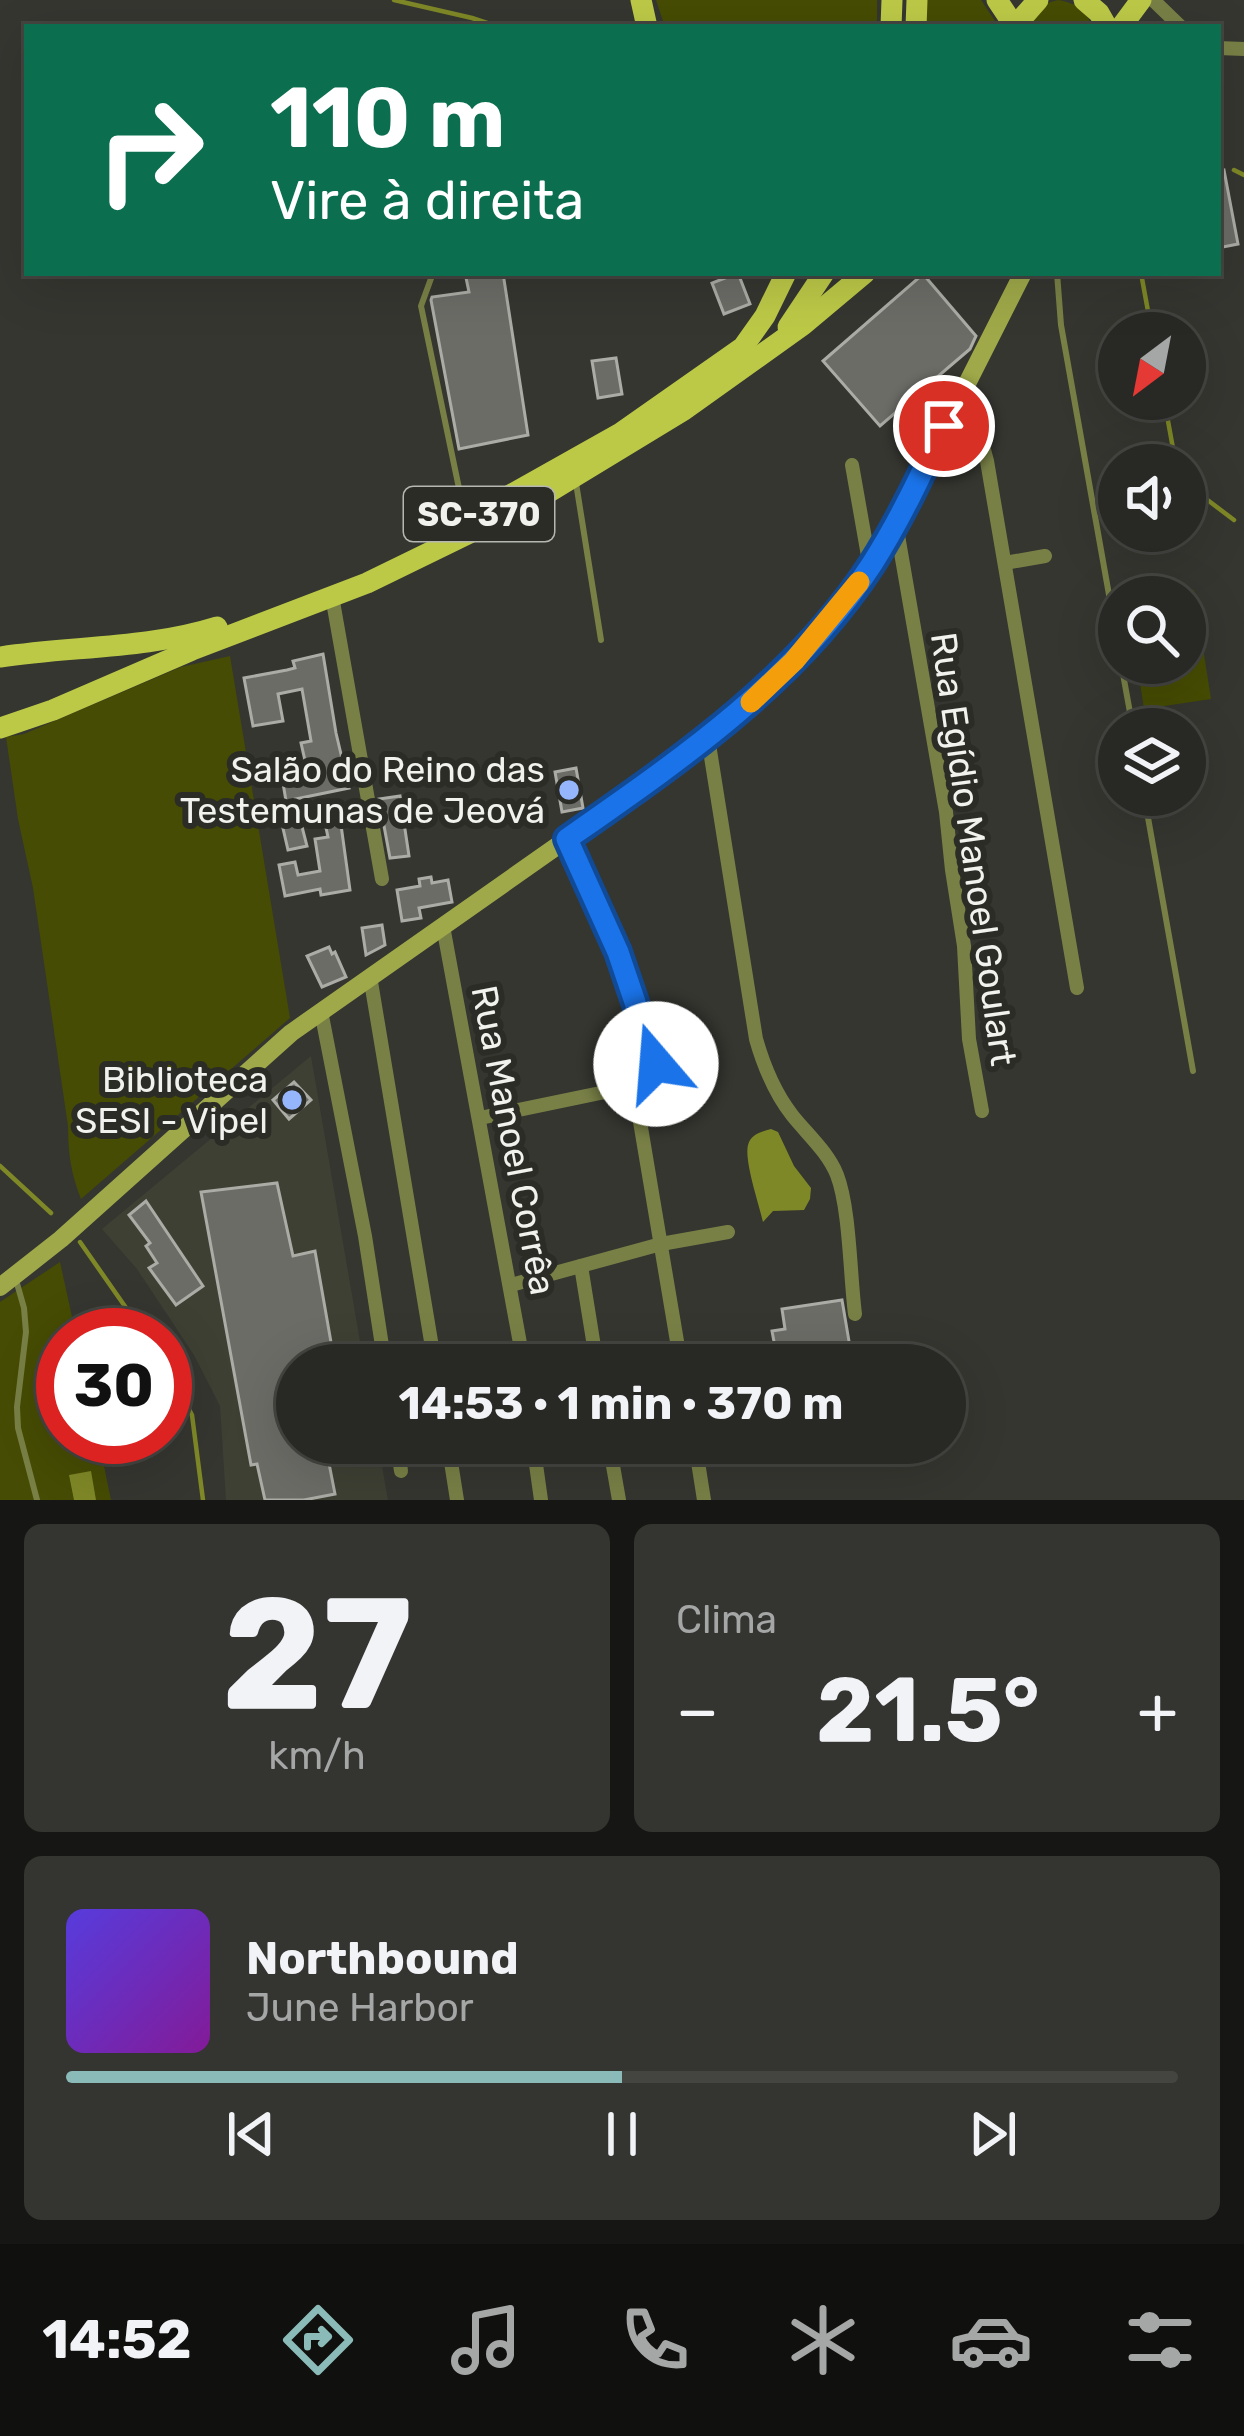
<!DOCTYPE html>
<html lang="pt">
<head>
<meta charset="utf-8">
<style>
  :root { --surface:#282824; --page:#343431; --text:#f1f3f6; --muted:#a5a6a6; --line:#444441; --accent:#8bbbb9 }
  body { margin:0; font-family:Rubik,sans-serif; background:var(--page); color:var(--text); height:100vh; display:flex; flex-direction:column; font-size:45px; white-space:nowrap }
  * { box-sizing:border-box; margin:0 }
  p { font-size:39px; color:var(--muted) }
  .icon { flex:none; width:66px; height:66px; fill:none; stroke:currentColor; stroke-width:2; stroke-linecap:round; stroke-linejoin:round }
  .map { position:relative; height:1500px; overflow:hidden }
  .side { display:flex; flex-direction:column; gap:24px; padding:24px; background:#161614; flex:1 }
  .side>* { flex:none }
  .banner { position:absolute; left:24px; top:24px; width:1197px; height:252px; border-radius:0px; box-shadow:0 12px 48px #0002,0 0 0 3px var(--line); background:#0b6e4f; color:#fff; overflow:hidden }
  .needle { width:78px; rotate:212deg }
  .controls { position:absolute; left:1098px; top:312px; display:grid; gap:24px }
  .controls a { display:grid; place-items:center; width:108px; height:108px; border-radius:50%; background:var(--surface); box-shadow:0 12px 48px #0002,0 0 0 3px var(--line); font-size:60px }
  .speed { position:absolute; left:36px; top:1308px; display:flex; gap:24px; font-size:60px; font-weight:700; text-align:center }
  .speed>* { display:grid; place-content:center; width:156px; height:156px; border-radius:50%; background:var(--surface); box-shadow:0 12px 48px #0002,0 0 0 3px var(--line); line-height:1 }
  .speed .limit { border:18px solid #d22; background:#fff; color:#111 }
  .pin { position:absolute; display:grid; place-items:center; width:102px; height:102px; color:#fff; margin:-51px; border:6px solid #fff; border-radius:50%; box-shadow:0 3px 12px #0007 }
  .me { position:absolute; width:132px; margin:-66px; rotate:342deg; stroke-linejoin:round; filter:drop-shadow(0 0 9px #0008) }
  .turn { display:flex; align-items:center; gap:42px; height:252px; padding:0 48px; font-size:54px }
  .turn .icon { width:156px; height:156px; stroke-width:2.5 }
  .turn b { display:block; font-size:84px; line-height:102px }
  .big { font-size:90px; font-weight:700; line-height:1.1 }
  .side .card { flex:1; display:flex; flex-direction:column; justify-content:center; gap:18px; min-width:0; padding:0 42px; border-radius:18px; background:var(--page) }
  .side .dial { align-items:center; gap:0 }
  .dial b { font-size:156px; line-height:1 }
  .song { display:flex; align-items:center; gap:36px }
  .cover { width:144px; height:144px; border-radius:18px; background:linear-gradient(135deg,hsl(250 70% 55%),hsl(290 70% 35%)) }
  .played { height:12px; border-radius:6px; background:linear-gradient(90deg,var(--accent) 50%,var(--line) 50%) }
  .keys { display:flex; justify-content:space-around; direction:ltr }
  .heat { display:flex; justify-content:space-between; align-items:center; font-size:66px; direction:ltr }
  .side .tiles { flex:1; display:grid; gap:24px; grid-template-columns:1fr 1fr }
  .card:last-child { grid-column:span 2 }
  .trip { position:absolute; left:276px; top:1344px; width:690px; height:120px; border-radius:60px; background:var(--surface); box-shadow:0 12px 48px #0002,0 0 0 3px var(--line); font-weight:700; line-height:120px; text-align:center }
  .menu { display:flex; height:192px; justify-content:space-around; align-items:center; background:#10100e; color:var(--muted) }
  .menu .icon { width:84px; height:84px }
  .menu .current { color:var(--accent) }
  .menu b { font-size:54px; color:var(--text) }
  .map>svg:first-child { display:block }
  .built { fill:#3e4034 }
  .green { fill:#464c03 }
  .water { fill:#7f8827 }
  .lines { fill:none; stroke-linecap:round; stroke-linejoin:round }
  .stream { stroke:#7f8827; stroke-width:4.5 }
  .building { fill:#6b6c66; stroke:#aaaca5; stroke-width:3 }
  .lane { stroke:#798046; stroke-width:6 }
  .street { stroke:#798046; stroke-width:14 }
  .secondary { stroke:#9fa949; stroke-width:18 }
  .primary { stroke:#bcc947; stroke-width:21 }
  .route-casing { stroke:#114b97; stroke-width:30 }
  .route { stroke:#1a73e8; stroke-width:21 }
  .slow { stroke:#f59e0b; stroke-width:21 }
  .poi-dot { fill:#95b6fd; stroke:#2b2c26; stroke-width:4.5 }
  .labels { text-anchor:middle; stroke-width:12; stroke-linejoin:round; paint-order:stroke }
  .shield { fill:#2b2c26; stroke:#b6b7b2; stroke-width:3 }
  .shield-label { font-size:33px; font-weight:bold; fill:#f1f2ee }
  .poi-label { font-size:36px; fill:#f1f2ee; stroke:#2b2c26; text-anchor:end }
  .street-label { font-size:36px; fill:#f1f2ee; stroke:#2b2c26 }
</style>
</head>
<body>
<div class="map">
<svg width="1244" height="1500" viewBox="0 0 1244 1500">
  <rect width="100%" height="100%" fill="#353630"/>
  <path class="built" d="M311,1056L364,1365H297V1443H378L388,1500H226L220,1406L194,1355L137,1269L102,1229Z"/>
  <g class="green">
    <path d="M656,0H877V20L872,27H665Z"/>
    <path d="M926,0H981L999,27H924Z"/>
    <path d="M1058,0C1075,3 1086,9 1092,27H1025L1040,5Z"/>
    <path d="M1194,590L1211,699L1144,709L1137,663H1185V597H1149Z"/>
    <path d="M230,656L290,1018L81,1199C71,1174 68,1153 68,1126L33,888L18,819L6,737L24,734L181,667Z"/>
    <path d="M60,1262L76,1335H63V1437H98L111,1500H0V1302Z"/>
  </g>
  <g class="water">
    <path d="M771,1129L778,1132L794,1166L811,1188L810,1199L804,1210L773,1211L763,1222C759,1204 744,1161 748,1145C751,1134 761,1132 771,1129Z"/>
    <path d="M91,1471L96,1500H74L69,1475Z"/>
  </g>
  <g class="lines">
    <g class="stream">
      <path d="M394,0L472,18L499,27"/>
      <path d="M1234,170L1244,175"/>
      <path d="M1141,273L1152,333"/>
      <path d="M1164,399L1176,465"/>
      <path d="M1185,483L1234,520"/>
      <path d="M0,1166L51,1213"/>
      <path d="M80,1242L145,1335"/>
      <path d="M165,1364L192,1415L203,1500"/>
    </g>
  </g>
  <g class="building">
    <path d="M1224,170L1238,244L1218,248V171Z"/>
    <path d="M465,273H503L528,435L459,449L431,300L432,297L469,292Z"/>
    <path d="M738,273L750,304L724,314L712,283Z"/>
    <path d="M923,274L976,336L970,349L880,426L823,361Z"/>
    <path d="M616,358L622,394L598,398L592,361Z"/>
    <path d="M323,654L336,733L349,788L286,801L283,783L309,778L301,743L311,741L302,689L278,694L283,721L253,726L244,678L287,670L295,668L293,661Z"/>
    <path d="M576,768L583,808L562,812L555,772Z"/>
    <path d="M400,796L409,856L390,858L379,799Z"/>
    <path d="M351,807L354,823L341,825L350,890L321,895L320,889L285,896L279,865L295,862L298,875L320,871L315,839L328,837L323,814Z"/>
    <path d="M300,819L307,846L288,850L282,824Z"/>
    <path d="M431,877L432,883L448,880L452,902L419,908L421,918L402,921L397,890L420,886L419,879Z"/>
    <path d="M382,925L385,945L366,955L362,928Z"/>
    <path d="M329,947L332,954L335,952L346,977L322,987L307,956Z"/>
    <path d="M294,1082L311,1100L289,1119L273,1100Z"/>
    <path d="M277,1183L293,1256L315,1251L335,1365H297V1443H325L335,1494L304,1500H265L257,1464L251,1465L201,1192Z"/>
    <path d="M146,1201L203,1286L176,1305L149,1268L157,1263L146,1246L150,1243L129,1215Z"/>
    <path d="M842,1300L853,1365H811L808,1343L775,1347L772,1331L785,1329L782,1309Z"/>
  </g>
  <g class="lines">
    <g class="lane">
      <path d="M433,273L421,306L465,517"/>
      <path d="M1057,273L1061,325L1119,651"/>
      <path d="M576,483L601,640"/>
      <path d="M1121,663L1133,729"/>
      <path d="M1144,795L1193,1071"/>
      <path d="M16,1280L24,1308L26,1332L17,1407L18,1428L37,1500"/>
    </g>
    <g class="street">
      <path d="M1153,0L1181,27"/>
      <path d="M1218,48L1244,49"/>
      <path d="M956,402L979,431L987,461L1077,988"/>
      <path d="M852,465L870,567"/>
      <path d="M896,524L946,812L952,870L964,946L969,1039L982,1111"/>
      <path d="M1005,563L1045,556"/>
      <path d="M332,596L382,879"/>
      <path d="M708,738L756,1039C764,1067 774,1092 792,1115C807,1134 828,1152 837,1175C850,1209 850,1276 855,1314"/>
      <path d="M567,839L618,952L656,1058C657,1074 649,1082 634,1086L681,1365"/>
      <path d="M443,926L524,1365"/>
      <path d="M370,976L435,1365"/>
      <path d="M321,1011L365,1236L385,1365"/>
      <path d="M480,1118L634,1086"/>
      <path d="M581,1266L597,1365"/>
      <path d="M511,1285L661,1244L728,1232"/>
      <path d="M397,1443L401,1471"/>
      <path d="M448,1443L457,1500"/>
      <path d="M533,1443L541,1500"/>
      <path d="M609,1443L619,1500"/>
      <path d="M695,1443L704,1500"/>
    </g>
    <path class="secondary" d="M0,1287L61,1239L291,1033L674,764L742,711L794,661L852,593L896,524L1023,273"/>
    <g class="primary">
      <path d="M641,0L647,27"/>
      <path d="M997,0L1015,27"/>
      <path d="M1084,0L1099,13L1107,27"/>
      <path d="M891,27L892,0"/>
      <path d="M916,27L917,0"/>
      <path d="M1020,27L1023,17L1038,0"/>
      <path d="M1121,27L1141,0"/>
      <path d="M788,327L824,273"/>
      <path d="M455,526L619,434L743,347L765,316L786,273"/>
      <path d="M0,657C72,646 147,649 217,627"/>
      <path d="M0,728L53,710L192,650L367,583L531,503L684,410L803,325L865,273"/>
    </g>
  </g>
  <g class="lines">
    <defs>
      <path id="route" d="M656,1064L618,952L567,839C680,760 795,682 872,564C900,520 922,473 944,426"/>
    </defs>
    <use href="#route" class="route-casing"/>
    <use href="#route" class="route"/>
    <path class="slow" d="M751,702L794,661L859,582"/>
  </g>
  <g class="poi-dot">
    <circle cx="569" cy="790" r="12"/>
    <circle cx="292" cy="1100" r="12"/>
  </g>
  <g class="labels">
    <rect class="shield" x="404" y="487" width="150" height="54" rx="9"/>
    <g class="shield-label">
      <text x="479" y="526">SC-370</text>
    </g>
    <g class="poi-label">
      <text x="545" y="782">Salão do Reino das<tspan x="545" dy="41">Testemunas de Jeová</tspan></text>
      <text x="268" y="1092">Biblioteca<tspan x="268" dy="41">SESI - Vipel</tspan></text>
    </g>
    <g class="street-label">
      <text transform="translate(974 849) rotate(82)" y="13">Rua Egídio Manoel Goulart</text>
      <text transform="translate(514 1140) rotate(79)" y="13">Rua Manoel Corrêa</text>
    </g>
  </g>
</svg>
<div class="controls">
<a><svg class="needle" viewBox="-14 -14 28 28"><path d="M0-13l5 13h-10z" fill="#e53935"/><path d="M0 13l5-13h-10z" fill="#a5a6a6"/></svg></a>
<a><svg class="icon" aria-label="sound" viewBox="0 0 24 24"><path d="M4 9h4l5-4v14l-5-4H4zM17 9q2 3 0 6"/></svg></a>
<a><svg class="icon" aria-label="search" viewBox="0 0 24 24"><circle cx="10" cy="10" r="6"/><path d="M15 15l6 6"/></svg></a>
<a><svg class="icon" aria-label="layers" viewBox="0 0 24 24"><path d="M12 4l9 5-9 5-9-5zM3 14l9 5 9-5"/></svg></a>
</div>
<div class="speed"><div class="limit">30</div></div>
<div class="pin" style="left:944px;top:426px;background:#d93025"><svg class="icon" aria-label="arrive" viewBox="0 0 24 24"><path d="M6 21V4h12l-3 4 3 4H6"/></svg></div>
<svg class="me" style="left:656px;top:1064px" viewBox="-20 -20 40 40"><circle r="19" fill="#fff"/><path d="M0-13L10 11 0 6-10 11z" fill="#1a73e8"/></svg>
<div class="trip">14:53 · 1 min · 370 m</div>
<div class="banner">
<div class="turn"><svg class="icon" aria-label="right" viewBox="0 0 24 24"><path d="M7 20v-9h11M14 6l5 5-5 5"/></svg><div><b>110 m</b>Vire à direita</div></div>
</div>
</div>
<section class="side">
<div class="tiles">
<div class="card dial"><b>27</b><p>km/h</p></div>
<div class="card"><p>Clima</p>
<div class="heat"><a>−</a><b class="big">21.5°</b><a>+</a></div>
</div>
<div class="card">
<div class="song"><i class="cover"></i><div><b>Northbound</b><p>June Harbor</p></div></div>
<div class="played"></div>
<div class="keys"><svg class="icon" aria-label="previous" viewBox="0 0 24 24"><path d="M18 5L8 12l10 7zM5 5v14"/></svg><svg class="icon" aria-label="pause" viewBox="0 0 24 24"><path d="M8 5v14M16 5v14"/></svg><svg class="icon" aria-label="next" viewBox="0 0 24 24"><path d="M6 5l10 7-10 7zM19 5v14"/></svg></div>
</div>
</div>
</section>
<nav class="menu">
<b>14:52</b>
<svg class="icon current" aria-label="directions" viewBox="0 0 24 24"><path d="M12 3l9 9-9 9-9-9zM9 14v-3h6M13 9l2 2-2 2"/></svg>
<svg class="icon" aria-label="music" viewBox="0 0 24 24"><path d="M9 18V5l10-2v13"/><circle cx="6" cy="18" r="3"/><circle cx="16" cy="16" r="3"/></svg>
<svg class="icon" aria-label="phone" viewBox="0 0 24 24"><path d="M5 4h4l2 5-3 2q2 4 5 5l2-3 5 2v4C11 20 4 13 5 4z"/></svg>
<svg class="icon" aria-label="climate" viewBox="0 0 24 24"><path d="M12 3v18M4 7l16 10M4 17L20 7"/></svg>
<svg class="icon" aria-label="car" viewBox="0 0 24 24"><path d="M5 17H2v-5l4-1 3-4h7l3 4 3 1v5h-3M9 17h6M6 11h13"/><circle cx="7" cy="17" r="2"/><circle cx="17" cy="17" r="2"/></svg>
<svg class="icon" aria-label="filters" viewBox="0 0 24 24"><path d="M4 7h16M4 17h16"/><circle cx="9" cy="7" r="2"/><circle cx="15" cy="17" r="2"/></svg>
</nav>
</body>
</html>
